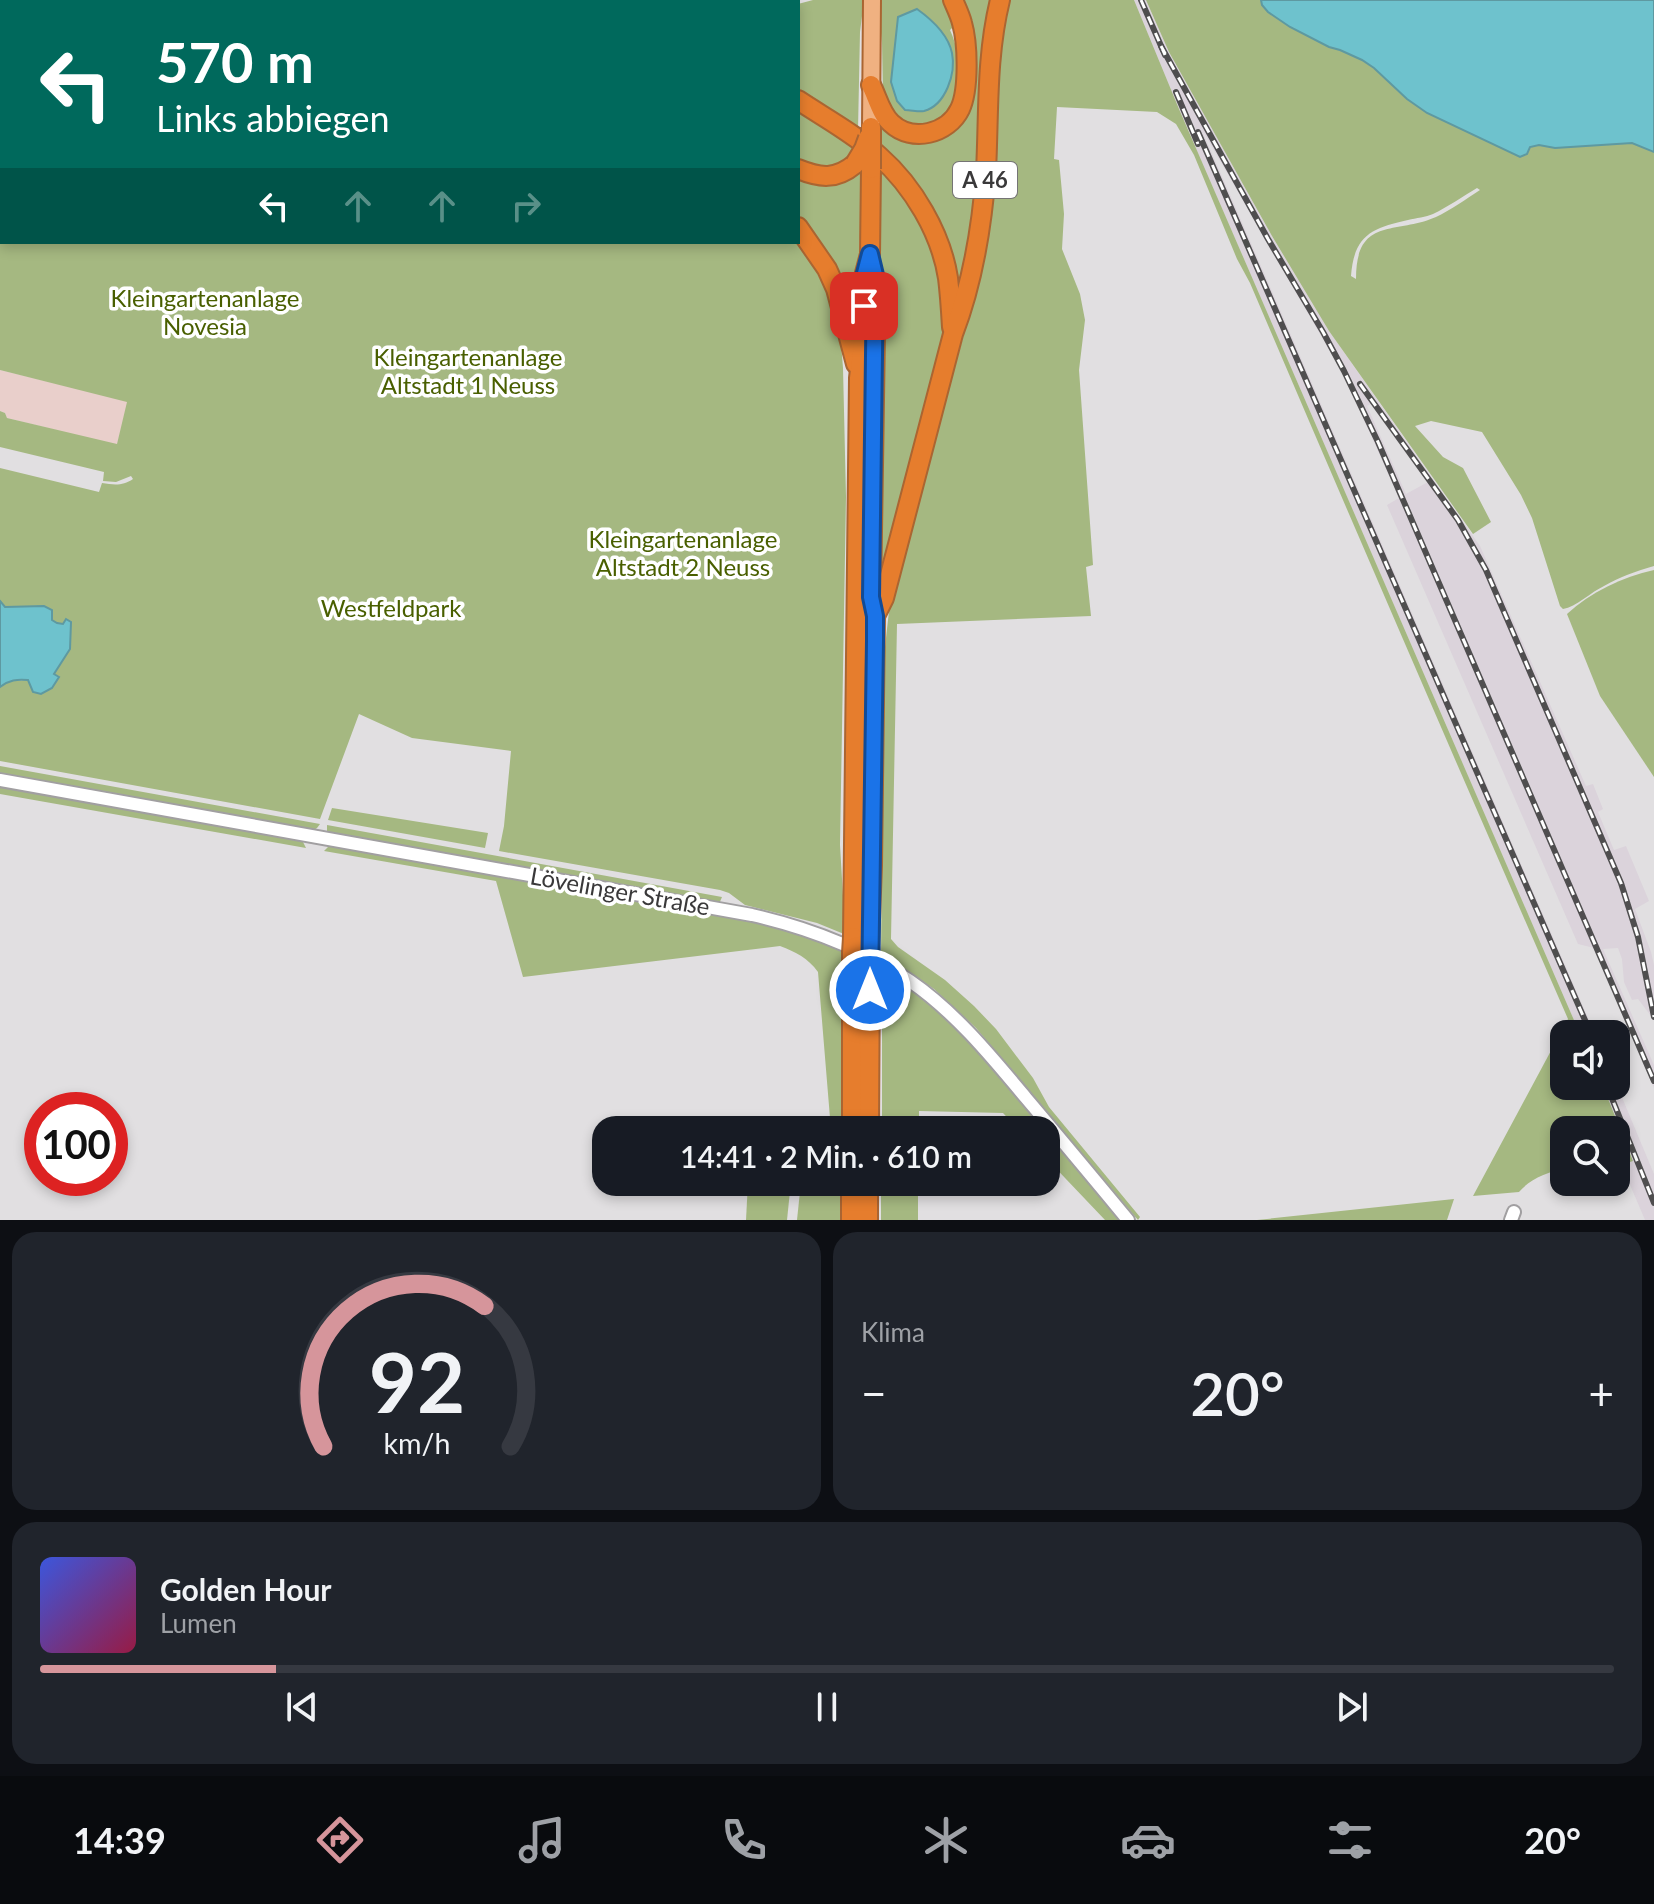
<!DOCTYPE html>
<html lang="de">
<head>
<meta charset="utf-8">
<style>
  :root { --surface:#171b24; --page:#20242c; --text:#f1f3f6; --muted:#9ea1a6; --line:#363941; --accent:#d6959b }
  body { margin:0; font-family:Lato,sans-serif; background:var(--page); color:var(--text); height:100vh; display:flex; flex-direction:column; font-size:30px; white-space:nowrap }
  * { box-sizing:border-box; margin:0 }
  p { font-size:26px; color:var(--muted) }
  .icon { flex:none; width:44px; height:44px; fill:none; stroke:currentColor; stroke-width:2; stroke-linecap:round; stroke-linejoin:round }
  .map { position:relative; height:1220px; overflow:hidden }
  .side { display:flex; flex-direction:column; gap:12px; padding:12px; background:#0d0f14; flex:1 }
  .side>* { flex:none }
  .top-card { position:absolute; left:0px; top:0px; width:800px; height:244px; box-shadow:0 4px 12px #0003; background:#00695c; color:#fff; overflow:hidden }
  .buttons { position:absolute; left:1550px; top:1020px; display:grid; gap:16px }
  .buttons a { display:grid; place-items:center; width:80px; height:80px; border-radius:16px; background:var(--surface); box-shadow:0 4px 12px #0003; font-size:40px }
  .speed { position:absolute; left:24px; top:1092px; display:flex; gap:16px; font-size:40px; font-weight:700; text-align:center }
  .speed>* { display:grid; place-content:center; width:104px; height:104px; border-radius:50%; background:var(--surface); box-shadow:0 4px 12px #0003; line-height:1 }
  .speed .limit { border:12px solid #d22; background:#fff; color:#111 }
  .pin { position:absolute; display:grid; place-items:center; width:68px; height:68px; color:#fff; margin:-34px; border-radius:16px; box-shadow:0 4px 12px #0006 }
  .me { position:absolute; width:88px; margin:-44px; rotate:0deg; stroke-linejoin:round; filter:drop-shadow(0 0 6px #0008) }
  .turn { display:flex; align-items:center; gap:28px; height:168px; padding:0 24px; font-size:36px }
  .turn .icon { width:104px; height:104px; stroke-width:2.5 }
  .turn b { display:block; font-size:56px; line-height:68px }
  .lanes { display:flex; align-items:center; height:76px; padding:0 24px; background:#0003; justify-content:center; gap:40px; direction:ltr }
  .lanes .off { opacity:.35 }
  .big { font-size:60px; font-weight:600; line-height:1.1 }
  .side .tile { flex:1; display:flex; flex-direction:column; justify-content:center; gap:12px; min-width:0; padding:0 28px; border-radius:24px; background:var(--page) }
  .side .dial { align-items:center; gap:0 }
  .dial svg { height:208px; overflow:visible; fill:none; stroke:var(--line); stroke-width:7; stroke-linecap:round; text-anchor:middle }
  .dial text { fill:var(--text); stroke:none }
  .song { display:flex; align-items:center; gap:24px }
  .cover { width:96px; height:96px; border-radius:12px; background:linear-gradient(135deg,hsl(230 70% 55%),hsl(340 70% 35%)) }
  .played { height:8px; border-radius:4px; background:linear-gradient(90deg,var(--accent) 15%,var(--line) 15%) }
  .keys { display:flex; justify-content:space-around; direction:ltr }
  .heat { display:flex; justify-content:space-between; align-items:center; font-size:44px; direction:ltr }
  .side .tiles { flex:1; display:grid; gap:12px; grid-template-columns:1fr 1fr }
  .tile:last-child { grid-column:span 2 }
  .trip { position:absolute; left:592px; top:1116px; width:468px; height:80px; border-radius:24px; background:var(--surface); box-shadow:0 4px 12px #0003; font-weight:600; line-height:80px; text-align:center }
  .tab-bar { display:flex; height:128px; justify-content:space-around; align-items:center; background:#090b0e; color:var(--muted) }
  .tab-bar .icon { width:56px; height:56px }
  .tab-bar .active { color:var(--accent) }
  .tab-bar b { font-size:36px; color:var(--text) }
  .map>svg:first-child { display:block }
  .commercial { fill:#e9cfcb }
  .built { fill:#dbd3db; fill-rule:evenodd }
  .green { fill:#a5b881; fill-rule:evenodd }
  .water { fill:#6ec2cd; stroke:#5e99a1; stroke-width:2 }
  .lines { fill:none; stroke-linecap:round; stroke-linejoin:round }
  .highway-tunnel { stroke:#c0bec0; stroke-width:18; stroke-dasharray:18 9; stroke-linecap:butt }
  .minor-casing { stroke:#a19fa1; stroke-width:16 }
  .major-casing { stroke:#aa6532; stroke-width:20 }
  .highway-casing { stroke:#aa6532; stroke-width:22 }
  .minor { stroke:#fff; stroke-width:12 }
  .major { stroke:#f0b181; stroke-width:16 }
  .highway { stroke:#e67d2d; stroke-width:18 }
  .rail-casing { stroke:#4f4e4f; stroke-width:6 }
  .rail { stroke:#fff; stroke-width:3; stroke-dasharray:9; stroke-linecap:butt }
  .highway-bridge-casing { stroke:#aa6532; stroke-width:22; stroke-linecap:butt }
  .highway-bridge { stroke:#e67d2d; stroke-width:18 }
  .route-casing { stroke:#114b97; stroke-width:20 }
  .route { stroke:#1a73e8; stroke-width:14 }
  .labels { text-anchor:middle; stroke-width:7; stroke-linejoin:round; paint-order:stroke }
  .shield { fill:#fff; stroke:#757475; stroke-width:2 }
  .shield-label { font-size:22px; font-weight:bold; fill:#3a393a }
  .park-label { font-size:24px; fill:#495f00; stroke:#fff }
  .street-label { font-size:24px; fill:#3a393a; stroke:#fff }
</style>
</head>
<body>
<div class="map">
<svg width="1654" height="1220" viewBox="0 0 1654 1220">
  <rect width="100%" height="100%" fill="#e1dfe1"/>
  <path class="commercial" d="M0,370L128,401L117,445L7,418L5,413L0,411Z"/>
  <g class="built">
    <path d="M1134,0H1146L1169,52L1272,236L1329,331L1480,546L1586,786L1593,784L1603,809L1598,812L1614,850L1626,846L1649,901L1635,909L1651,952L1654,965V1020L1638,999L1632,1000L1624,982L1622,959L1618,948L1603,949L1654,1065V1088L1594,948L1578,944L1387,505L1399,498L1375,444L1342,372L1200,126L1595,1034H1580L1179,109ZM1371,404L1428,482L1406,494L1367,406Z"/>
    <path d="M1616,1083L1654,1174V1220H1645L1628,1180L1627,1163L1633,1160L1603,1086H1616Z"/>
  </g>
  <g class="green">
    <path d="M27,0H360L369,2H27Z"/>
    <path d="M813,0H864L860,32L858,130L798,91V4Z"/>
    <path d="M880,0H945L955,25L950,30C964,62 959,80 952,113L926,128L897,120L883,96L882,43L878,1Z"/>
    <path d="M955,0H995L976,210L958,303C955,284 954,265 949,247C938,207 912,169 879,145V116L903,135L961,116Z"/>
    <path d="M1009,0H1134L1179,109L1580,1034H1564V1086H1603L1633,1161L1627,1163L1616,1162V1130H1564V1168C1547,1173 1531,1178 1519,1192L1473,1196L1568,1019C1461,774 1355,529 1250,283L1237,259L1194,155L1176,124L1157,112L1057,107L1054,159L1059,160L1064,214L1062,249L1080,294L1085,320L1079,370L1093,565L1086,567L1091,616L897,624L891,939L898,947L945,980L974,1006L996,1029L1033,1078L1049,1107L1140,1217L1138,1220L976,1028L934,989L881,954L884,656L891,593L901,549L916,510L972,304L1002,25Z"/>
    <path d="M1146,0H1261L1262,5L1290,27L1329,47L1340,50L1362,60L1374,68L1407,99L1427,113L1520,157L1530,147L1539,145L1555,148L1632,143L1654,152V566C1636,571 1620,577 1604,586C1591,592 1576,607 1563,609L1560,606L1532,518L1521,495L1482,432L1431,421L1415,426L1443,457L1463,468L1491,522L1473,534L1329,331L1272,236L1169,52ZM1477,188L1480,190C1466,199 1451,210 1436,217C1395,235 1356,216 1356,279L1351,276C1354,235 1372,228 1408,220C1416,218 1426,217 1433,214C1448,207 1463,196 1477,188Z"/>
    <path d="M798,107L855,146L845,164L823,170L798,161Z"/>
    <path d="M2,134V242H797L816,270L829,298L840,330L843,368L846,497L840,845L844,913V934L817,923L745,905L729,893L720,890L499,851L504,826L511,751L412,738L359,714L320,819L0,761V687L8,681L28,680L53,674L63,624C51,623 49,615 45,606L5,607L0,601V468L99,492L102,483C114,485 123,486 133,479L131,476L116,482L103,481L104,472L0,447V411L5,413L7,418L117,444L127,402L0,370V142Z"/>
    <path d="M865,159L859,253V349C854,329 851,307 844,288C835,260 817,236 798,214V173L807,177Z"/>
    <path d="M879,164L923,220L943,283L944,324L937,364L884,570L877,571L880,251Z"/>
    <path d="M1654,570V777L1600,696L1567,614C1591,592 1622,577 1654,570Z"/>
    <path d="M0,766L320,824L317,828L311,832L0,776Z"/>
    <path d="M0,784L297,838L303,842L306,848L0,794Z"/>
    <path d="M332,808L488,833L485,848L328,820Z"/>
    <path d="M327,825L722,897L719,904L332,836L327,831Z"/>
    <path d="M337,845L782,926L843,949L842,1130H831L818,972C808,958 796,952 780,946L523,977L496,881L324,851L328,847Z"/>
    <path d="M882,969L924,995L968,1036L1123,1220H1105L1046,1158V1130H1019L1003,1113L919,1111V1130H882Z"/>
    <path d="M748,1182H789L790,1191L787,1220H746Z"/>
    <path d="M801,1182H842V1220H797Z"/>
    <rect x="881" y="1182" width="37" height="38"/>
    <path d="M1454,1199L1447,1220H1257Z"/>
  </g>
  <g class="water">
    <path d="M1261,0H1654V152L1632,143L1555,148L1539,145L1530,147L1527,154L1520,157L1427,113L1407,99L1374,68L1362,60L1340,50L1329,47L1290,27L1268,12L1262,5Z"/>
    <path d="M917,9C931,19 948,34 952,53C956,73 946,105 924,111C919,112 911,110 905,110L897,101L891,82L898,17Z"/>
    <path d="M0,601L5,607L44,606L52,610V620L57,623L63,624L66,619L71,622L70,649L54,674L59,677L52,688L41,694L33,692L28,680C17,679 9,680 0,687Z"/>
  </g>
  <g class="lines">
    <path class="highway-tunnel" d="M557,2V0"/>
    <defs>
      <g id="minor">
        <path d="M0,780L752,915C809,928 862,948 910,981C955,1012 991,1056 1026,1098C1060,1138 1094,1179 1128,1220"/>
        <path d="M1511,1220L1514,1212"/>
      </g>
      <g id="major">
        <path d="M15,2V0"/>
        <path d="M0,98L2,89"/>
        <path d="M871,127L872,0"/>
      </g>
      <g id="highway">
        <path d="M380,0L388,2"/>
        <path d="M402,0L411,2"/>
        <path d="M512,0L539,2"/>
        <path d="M636,2L661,0"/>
        <path d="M781,2L789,0"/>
        <path d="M871,85C877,97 881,114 891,123C912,143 948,134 960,109C969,90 968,44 962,23C960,15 956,7 953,0"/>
        <path d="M798,100C825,118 855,134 879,156C913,186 941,233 948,278C950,294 951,310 952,327"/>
        <path d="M798,169C820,178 836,180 855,164"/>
        <path d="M798,227L827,269L836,289L856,364"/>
        <path d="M875,616L884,598L953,334C973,282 982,226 986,171C989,113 986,57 1000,0"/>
        <path d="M853,937L859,378L864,336V277L870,254L871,169"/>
        <path d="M869,946L872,865L875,616L871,597L875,333"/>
        <path d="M852,1130V953"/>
        <path d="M869,1130L870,963"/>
        <path d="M851,1220V1182"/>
        <path d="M868,1220V1182"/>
      </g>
    </defs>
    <use href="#minor" class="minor-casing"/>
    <use href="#major" class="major-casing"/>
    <use href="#highway" class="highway-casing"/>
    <use href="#minor" class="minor"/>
    <use href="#major" class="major"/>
    <use href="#highway" class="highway"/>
    <defs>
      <g id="rail">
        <path d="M1141,0L1165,55"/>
        <path d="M1161,46L1268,239L1323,332L1344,371L1378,442L1654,1081"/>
        <path d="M1176,92L1198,144"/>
        <path d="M1198,132L1591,1034"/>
        <path d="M1360,384L1458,520L1486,570L1621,883L1638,937L1654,1017"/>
        <path d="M1607,1086L1654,1203"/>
      </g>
    </defs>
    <use href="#rail" class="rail-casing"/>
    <use href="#rail" class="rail"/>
    <defs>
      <g id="highway-bridge">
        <path d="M647,0L650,2"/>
        <path d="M855,164L864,149L868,138"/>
        <path d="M871,169V127"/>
        <path d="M869,946L870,963"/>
        <path d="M852,953L853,937"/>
      </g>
    </defs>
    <use href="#highway-bridge" class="highway-bridge-casing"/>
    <use href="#highway-bridge" class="highway-bridge"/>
  </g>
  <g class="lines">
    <defs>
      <path id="route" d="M864,306V277L870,254L875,275L871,597L875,616V641L870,990"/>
    </defs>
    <use href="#route" class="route-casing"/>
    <use href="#route" class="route"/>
  </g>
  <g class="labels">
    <rect class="shield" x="953" y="162" width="64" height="36" rx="6"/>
    <g class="shield-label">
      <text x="985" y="188">A 46</text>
    </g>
    <g class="park-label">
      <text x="205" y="307">Kleingartenanlage<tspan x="205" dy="28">Novesia</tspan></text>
      <text x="468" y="366">Kleingartenanlage<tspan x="468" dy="28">Altstadt 1 Neuss</tspan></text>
      <text x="683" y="548">Kleingartenanlage<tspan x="683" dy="28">Altstadt 2 Neuss</tspan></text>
      <text x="391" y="617">Westfeldpark</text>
    </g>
    <g class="street-label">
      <text transform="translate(620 892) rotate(10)" y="8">Lövelinger Straße</text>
    </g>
  </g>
</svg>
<div class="buttons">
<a><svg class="icon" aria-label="sound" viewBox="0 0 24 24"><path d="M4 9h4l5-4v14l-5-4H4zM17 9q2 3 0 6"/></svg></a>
<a><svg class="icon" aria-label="search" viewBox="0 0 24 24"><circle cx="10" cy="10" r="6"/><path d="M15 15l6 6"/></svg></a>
</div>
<div class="speed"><div class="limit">100</div></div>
<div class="pin" style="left:864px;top:306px;background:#d93025"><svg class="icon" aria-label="arrive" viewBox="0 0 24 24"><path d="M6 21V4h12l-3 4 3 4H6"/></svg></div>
<svg class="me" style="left:870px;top:990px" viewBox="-20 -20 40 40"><circle r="17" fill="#1a73e8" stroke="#fff" stroke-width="3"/><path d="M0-11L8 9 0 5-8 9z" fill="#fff"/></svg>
<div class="trip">14:41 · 2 Min. · 610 m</div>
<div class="top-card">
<div class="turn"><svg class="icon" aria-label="left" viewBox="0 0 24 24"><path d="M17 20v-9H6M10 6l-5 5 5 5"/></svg><div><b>570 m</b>Links abbiegen</div></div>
<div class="lanes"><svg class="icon" aria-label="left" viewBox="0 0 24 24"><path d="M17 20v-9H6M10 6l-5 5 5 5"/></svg><svg class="icon off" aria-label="ahead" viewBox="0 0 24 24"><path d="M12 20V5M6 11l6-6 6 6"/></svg><svg class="icon off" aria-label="ahead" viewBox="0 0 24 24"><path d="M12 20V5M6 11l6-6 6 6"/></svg><svg class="icon off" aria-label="right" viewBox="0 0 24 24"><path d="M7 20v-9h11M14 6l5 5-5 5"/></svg></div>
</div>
</div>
<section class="side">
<div class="tiles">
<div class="tile dial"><svg viewBox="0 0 100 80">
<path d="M14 69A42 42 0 1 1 86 69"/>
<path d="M14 69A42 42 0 0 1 76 15" stroke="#d6959b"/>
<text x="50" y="56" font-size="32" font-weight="700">92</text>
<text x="50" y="72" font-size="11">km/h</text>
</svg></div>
<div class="tile"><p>Klima</p>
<div class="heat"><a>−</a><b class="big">20°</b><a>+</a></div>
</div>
<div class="tile">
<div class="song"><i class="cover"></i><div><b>Golden Hour</b><p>Lumen</p></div></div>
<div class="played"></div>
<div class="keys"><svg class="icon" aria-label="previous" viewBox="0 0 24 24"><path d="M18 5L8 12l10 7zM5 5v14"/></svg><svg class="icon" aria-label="pause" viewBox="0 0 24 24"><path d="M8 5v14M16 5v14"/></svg><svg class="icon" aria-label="next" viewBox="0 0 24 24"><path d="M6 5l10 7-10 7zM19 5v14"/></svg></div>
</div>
</div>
</section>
<nav class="tab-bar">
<b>14:39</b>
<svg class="icon active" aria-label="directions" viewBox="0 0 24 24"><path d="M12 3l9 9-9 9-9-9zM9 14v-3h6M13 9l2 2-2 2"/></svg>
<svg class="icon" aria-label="music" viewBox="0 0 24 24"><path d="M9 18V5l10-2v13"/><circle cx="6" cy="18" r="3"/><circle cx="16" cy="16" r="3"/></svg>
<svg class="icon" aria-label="phone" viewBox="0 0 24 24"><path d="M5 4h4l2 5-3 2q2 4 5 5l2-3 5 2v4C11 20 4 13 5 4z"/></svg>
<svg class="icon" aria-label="climate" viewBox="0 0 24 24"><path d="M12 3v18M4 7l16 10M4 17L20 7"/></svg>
<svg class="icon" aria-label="car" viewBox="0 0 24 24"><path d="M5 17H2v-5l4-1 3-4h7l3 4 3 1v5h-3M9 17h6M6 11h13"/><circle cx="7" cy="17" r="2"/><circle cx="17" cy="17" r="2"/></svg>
<svg class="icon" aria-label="filters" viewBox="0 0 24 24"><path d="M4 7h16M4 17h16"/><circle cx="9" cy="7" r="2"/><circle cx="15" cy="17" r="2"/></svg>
<b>20°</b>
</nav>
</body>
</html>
